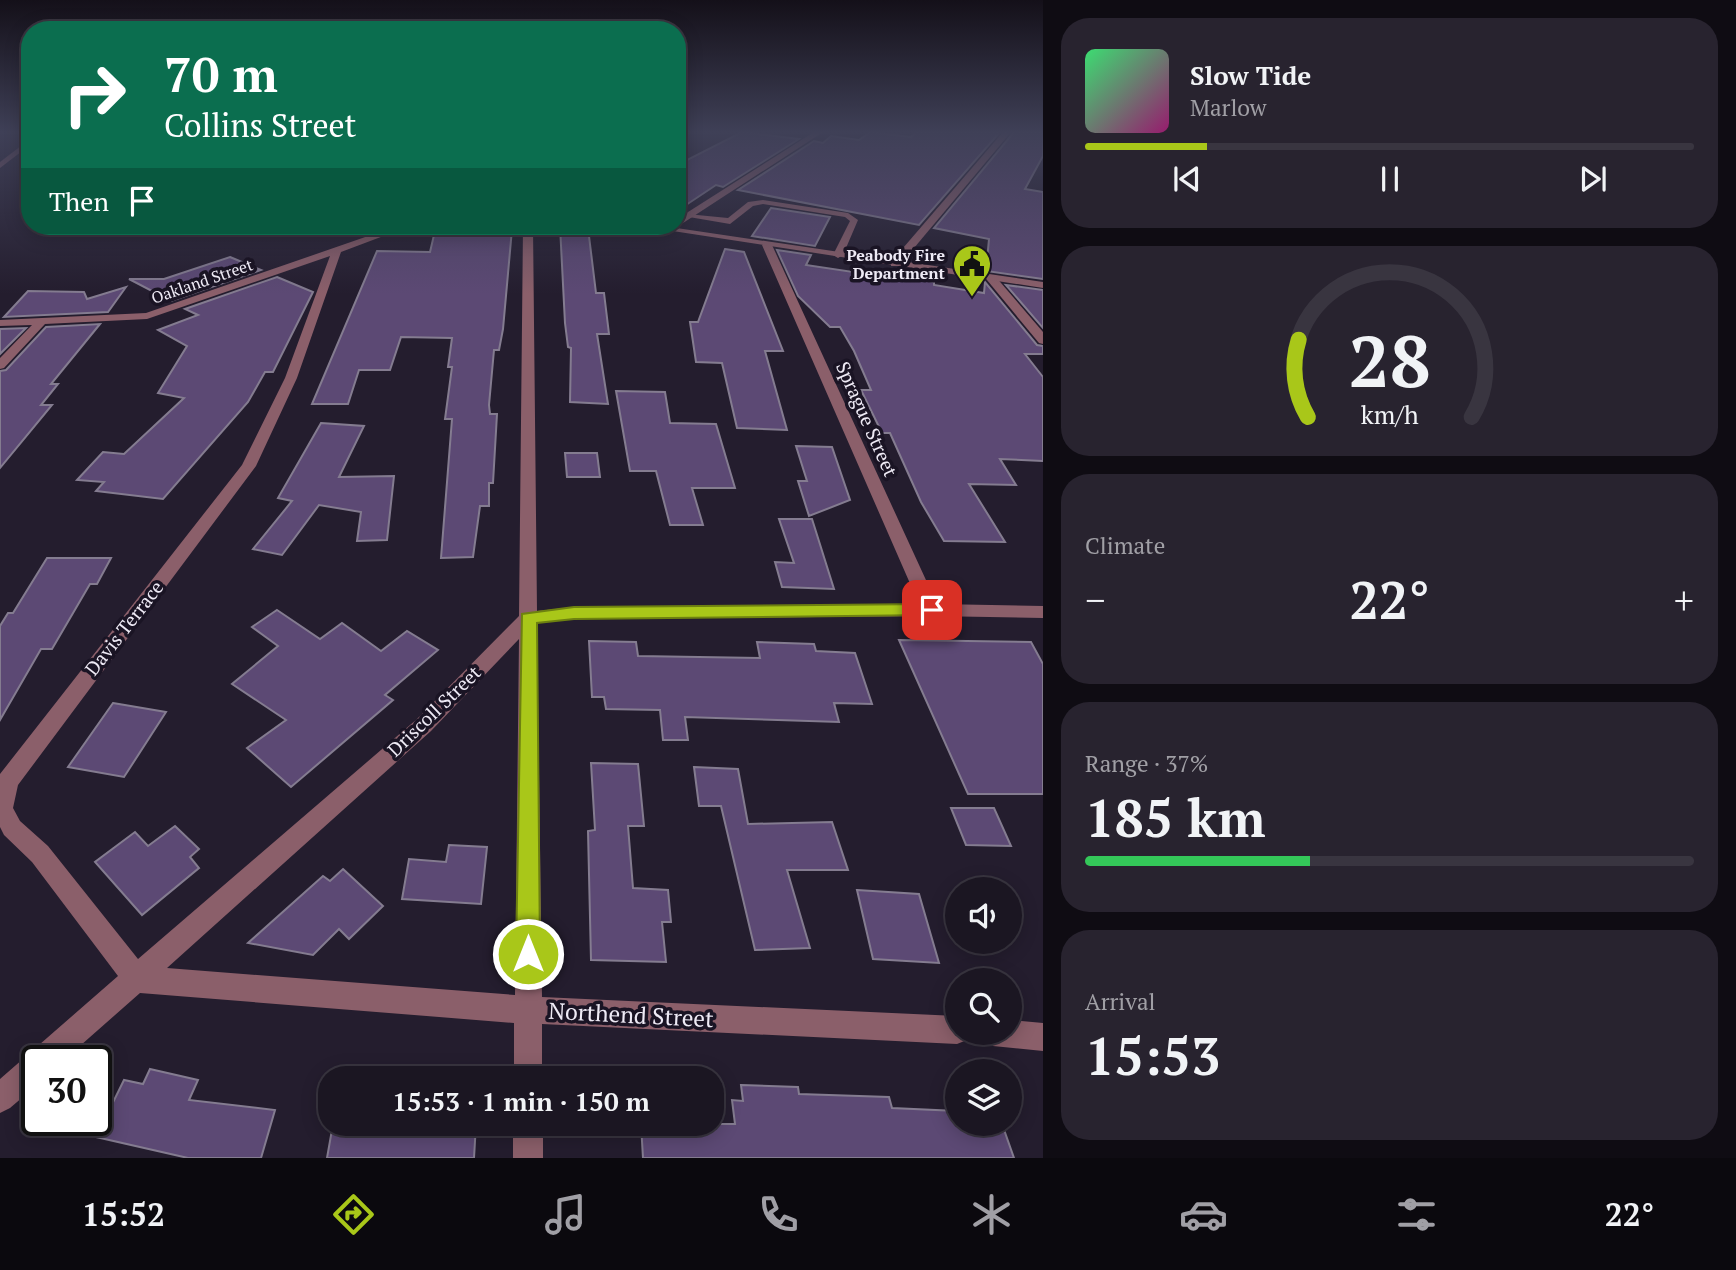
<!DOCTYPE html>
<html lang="en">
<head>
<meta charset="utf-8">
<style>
  :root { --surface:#1b1622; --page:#28232f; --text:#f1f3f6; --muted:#a09fa5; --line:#393540; --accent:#a9c719 }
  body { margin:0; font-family:"PT Serif",serif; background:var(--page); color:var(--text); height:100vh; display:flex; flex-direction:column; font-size:26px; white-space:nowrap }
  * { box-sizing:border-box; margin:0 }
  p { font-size:23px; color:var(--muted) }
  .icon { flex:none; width:38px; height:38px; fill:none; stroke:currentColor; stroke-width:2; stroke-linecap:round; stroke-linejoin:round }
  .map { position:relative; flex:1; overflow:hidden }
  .drawer { display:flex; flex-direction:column; gap:18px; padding:18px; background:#0f0c13; width:693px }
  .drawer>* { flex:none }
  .top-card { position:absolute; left:21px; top:21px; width:665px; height:214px; border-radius:28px; box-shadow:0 4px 18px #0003,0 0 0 2px var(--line); background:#0b6e4f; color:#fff; overflow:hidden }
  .controls { position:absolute; left:945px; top:877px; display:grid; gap:14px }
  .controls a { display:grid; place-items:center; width:77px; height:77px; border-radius:50%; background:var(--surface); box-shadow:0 4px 18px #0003,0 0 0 2px var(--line); font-size:35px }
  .speed { position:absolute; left:21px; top:1045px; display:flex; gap:14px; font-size:35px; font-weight:700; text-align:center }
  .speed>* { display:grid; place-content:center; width:91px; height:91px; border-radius:50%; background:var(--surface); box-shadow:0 4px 18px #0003,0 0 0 2px var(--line); line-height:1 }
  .speed .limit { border:4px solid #111; border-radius:10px; background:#fff; color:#111 }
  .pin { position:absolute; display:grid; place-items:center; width:60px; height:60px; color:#fff; margin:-30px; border-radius:14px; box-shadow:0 4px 10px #0006 }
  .me { position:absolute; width:77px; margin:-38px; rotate:0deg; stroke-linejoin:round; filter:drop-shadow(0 0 5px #0008) }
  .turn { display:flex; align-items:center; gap:24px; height:147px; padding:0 28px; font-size:32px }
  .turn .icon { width:91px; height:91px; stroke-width:2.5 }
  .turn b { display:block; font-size:49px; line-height:60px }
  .then { display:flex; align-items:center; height:66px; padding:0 28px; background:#0003; gap:14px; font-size:26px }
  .big { font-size:52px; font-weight:700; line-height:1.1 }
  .drawer .widget { flex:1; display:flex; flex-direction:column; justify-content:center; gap:10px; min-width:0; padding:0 24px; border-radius:28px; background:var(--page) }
  .drawer .dial { align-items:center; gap:0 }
  .dial svg { height:182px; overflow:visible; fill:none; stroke:var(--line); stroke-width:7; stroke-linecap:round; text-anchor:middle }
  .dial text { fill:var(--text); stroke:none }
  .song { display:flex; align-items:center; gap:21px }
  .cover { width:84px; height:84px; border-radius:10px; background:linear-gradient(135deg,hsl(140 70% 55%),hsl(320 70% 35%)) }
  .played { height:7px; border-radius:4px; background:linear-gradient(90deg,var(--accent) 20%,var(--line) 20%) }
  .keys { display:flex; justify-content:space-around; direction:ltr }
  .heat { display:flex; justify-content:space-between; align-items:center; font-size:38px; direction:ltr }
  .charge { height:10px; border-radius:5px; background:linear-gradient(90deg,#34c759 37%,var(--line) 0) }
  .trip { position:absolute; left:318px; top:1066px; width:406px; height:70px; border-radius:28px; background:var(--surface); box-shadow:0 4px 18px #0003,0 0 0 2px var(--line); font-weight:700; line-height:70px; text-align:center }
  .menu { display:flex; height:112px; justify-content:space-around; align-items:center; background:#0b090e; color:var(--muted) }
  .menu .icon { width:49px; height:49px }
  .menu .selected { color:var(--accent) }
  .menu b { font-size:32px; color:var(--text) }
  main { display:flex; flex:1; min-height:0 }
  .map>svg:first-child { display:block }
  .building { fill:#5c4974; stroke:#847c90; stroke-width:2 }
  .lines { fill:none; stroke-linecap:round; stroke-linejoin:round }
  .service { fill:#8b5f6a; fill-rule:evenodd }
  .minor { fill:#8b5f6a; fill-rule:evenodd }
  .tertiary { fill:#8b5f6a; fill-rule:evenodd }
  .route { fill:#a9c719; stroke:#6e8110; stroke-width:2 }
  .labels { text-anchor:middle; stroke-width:7; stroke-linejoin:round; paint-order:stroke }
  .far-poi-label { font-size:16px; font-weight:bold; fill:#eeeaf5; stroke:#1a1424; text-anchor:end }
  .far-street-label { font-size:16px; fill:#eeeaf5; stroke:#1a1424 }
  .street-label { font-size:19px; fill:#eeeaf5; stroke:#1a1424 }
  .near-street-label { font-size:23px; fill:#eeeaf5; stroke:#1a1424 }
</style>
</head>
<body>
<main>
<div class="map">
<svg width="1043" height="1158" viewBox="0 0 1043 1158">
  <rect width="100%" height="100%" fill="#241d2e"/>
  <g class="building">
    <path d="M742,132L799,139L723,187L716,185L677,211V165Z"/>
    <path d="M870,132L911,137L916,132H1000L919,225L738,190L814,141L823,143L831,136L859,140Z"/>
    <path d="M1014,132H1043V156L1025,189L1043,192V279L986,271L989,239L934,228Z"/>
    <path d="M771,208L830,217L815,246L752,236Z"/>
    <path d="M489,226L512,229L503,329L499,350H494L489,405L490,414H497L493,483H489V506H480L473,557L441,558L452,419H445L452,367H448L452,338L401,337L390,370H359L348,404H312L377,251L430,252L434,235H475Z"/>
    <path d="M560,226L588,228L596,293H604L609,334H597L608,404L570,402L571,348L568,347L565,323Z"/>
    <path d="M725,249L744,252L783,351H765L787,430L737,428L722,363L696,362L690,322H698Z"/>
    <path d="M777,250L811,255L806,265L866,274L867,270L892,274L934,282V285L984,293L985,282L1037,345L1043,346V354H1025L1043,377V461L1000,459L1016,485L969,484L1005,542L944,541L921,502L890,433H882L861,390H871L854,351L840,327H830L798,296Z"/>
    <path d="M230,257L261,270L171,301L129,279H164Z"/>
    <path d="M277,277L313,292L273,372H265L248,402L163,499L96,491L104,482L77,480L103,452L124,454L184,398L158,393L187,346L158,330L198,315L185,309Z"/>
    <path d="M1006,285L1043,290V328Z"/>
    <path d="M126,287L108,312L4,317L28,291L84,292L87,299Z"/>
    <path d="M100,324L51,384H58L41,405H52L0,468V371L6,370L46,327Z"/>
    <path d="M26,328L0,354V329Z"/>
    <path d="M616,391L665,392L670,423L716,424L735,488H692L703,525H670L656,471H630Z"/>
    <path d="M321,423L364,426L339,477L394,476L387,540L357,541L361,512L319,505L282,555L253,549L292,501L278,498Z"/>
    <path d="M796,446L832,447L850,500L809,516L798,481H807Z"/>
    <path d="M565,453H597L600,477H567Z"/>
    <path d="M779,519H812L834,589L782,587L775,562L794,563Z"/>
    <path d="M47,558H111L97,584H90L52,649H41L0,720V626L8,613H13Z"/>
    <path d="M277,610L320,639L342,623L381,651L407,631L438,650L385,695L393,700L291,787L247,748L286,720L232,684L278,646L252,627Z"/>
    <path d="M899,640L1031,642L1043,664V794H968Z"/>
    <path d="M589,641L636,642L638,656L760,658L757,642L814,644L816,651L855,653L872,704L834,703L839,722L685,717L688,740H663L660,710L606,709L604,697H592Z"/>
    <path d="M113,703L166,712L124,777L68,767Z"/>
    <path d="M591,763L638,764L644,826H628L633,888L668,890L671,922H662L666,962L591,960L588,831L595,830Z"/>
    <path d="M694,767L738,769L748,824L832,822L848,870H787L810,948L755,950L721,806H699Z"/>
    <path d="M951,808H994L1011,846L966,845Z"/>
    <path d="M175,826L199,849L190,857L199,868L142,915L95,862L135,832L148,846Z"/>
    <path d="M449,845L487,847L481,904L402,899L409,859L446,862Z"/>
    <path d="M343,869L383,906L349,939L339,929L313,955L248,943L323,876L330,881Z"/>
    <path d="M857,890L919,894L939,963L873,959Z"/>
    <path d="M150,1069L198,1080L189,1100L275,1110L261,1158H188L96,1137L124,1080L143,1084Z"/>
    <path d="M741,1085L798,1087L799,1094L889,1097L892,1108L957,1111V1124H1002L1014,1158H643L641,1124H735L732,1100L743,1101Z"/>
    <path d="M333,1124H476L474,1158H327Z"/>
  </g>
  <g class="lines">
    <path class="service" d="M763,200L848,213L858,220L843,255L838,258L833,255L850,221L845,217L763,204L753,206L730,224L683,216L687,214L728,218L748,202Z"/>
    <g class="minor">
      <path d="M814,132H823L680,225L677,226V219Z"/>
      <path d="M1003,132H1011L899,266H891V262Z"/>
      <path d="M30,139V145L0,168V162Z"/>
      <path d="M397,226H410L341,252L297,378L256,466L18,785L13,808L20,821L48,846L138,959L417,719L519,616L523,226H533L537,611L574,607L919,604L762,245L767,242L772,245L937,604L1043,606V618L931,616L574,619L537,623L542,997L957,1016V1032H970L967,1040L957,1044L542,1024V1078H514V1023L140,993L64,1060H37V1085L10,1108L0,1113V1079L118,976L32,862L4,835L0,827V774L242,465L285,378L330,256L147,319L45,324L4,368L0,369V358L32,325L0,326V320L146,313ZM519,639L515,995L167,968L431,731Z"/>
      <path d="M987,276H995L1043,332V344L1039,343L987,280Z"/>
      <path d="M1010,1020L1043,1023V1051L993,1046L983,1042L979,1032H1010Z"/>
      <rect x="513" y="1124" width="30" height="34"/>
    </g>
    <path class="tertiary" d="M640,226H663L1043,282V288Z"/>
  </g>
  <linearGradient id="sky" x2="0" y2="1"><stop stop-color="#141019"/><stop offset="0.45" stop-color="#3f4057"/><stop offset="1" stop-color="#3f4057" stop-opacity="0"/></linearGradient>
  <rect width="1043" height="294" fill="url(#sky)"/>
  <path class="route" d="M932,604L940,610L932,615L574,619L537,623L540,954L537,962L528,966L520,962L516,954L522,614L574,607Z"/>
  <defs>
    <symbol id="civic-pin" viewBox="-11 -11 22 30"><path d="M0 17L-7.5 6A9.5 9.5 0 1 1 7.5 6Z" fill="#a9c719" stroke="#1a1424"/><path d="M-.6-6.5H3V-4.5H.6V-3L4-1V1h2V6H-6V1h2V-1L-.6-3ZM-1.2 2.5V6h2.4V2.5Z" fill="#111"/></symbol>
  </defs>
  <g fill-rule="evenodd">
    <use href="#civic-pin" x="950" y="242" width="44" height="60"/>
  </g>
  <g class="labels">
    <g class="far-poi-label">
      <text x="945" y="261">Peabody Fire<tspan x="945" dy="18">Department</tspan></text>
    </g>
    <g class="far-street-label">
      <text transform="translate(202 281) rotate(-19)" y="6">Oakland Street</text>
    </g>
    <g class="street-label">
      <text transform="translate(867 419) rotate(66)" y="7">Sprague Street</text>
      <text transform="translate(124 628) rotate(-52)" y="7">Davis Terrace</text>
      <text transform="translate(434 711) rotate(-44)" y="7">Driscoll Street</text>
    </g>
    <g class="near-street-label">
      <text transform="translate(631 1015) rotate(3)" y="8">Northend Street</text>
    </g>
  </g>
</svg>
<div class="controls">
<a><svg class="icon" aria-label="sound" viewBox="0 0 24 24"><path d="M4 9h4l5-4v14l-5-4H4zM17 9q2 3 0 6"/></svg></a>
<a><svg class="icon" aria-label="search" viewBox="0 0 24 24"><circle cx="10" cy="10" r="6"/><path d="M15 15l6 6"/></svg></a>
<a><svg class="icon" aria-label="layers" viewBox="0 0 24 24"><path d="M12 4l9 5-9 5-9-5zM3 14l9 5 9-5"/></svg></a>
</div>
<div class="speed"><div class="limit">30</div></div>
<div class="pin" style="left:932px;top:610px;background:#d93025"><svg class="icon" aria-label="arrive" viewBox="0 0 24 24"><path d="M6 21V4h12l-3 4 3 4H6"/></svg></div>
<svg class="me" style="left:528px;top:954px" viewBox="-20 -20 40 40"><circle r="17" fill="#a9c719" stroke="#fff" stroke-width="3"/><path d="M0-11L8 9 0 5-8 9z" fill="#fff"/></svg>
<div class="trip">15:53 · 1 min · 150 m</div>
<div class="top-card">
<div class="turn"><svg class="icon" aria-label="right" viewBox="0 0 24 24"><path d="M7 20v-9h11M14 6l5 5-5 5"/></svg><div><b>70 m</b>Collins Street</div></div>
<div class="then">Then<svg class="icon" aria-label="arrive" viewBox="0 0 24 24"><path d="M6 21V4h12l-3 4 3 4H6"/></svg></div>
</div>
</div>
<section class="drawer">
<div class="widget">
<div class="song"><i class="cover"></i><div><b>Slow Tide</b><p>Marlow</p></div></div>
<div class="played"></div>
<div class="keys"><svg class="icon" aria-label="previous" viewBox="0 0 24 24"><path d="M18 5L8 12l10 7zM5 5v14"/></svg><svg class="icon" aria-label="pause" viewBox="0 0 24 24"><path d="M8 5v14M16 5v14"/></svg><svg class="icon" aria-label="next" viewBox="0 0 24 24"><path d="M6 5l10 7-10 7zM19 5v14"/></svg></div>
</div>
<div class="widget dial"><svg viewBox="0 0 100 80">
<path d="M14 69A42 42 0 1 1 86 69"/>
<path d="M14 69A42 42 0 0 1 10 35" stroke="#a9c719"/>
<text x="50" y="56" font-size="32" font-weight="700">28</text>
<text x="50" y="72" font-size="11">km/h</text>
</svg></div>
<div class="widget"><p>Climate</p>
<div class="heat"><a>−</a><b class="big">22°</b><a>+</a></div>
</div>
<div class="widget"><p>Range · 37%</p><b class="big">185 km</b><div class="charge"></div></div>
<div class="widget"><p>Arrival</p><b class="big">15:53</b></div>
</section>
</main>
<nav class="menu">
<b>15:52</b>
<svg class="icon selected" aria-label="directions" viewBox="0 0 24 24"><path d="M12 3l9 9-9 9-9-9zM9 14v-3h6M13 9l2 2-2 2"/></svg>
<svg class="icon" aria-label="music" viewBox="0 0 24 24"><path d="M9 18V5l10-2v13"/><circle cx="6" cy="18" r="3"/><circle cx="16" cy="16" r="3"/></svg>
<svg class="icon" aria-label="phone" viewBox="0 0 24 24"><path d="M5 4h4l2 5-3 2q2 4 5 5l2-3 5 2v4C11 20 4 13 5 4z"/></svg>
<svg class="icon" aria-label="climate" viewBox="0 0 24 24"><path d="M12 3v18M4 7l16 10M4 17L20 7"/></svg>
<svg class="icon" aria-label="car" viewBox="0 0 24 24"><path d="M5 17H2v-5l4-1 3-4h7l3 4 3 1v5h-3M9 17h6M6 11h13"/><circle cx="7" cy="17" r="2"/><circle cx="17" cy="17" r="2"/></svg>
<svg class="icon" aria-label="filters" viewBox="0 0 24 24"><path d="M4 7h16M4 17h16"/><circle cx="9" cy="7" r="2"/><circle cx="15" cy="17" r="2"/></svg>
<b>22°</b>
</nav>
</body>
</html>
